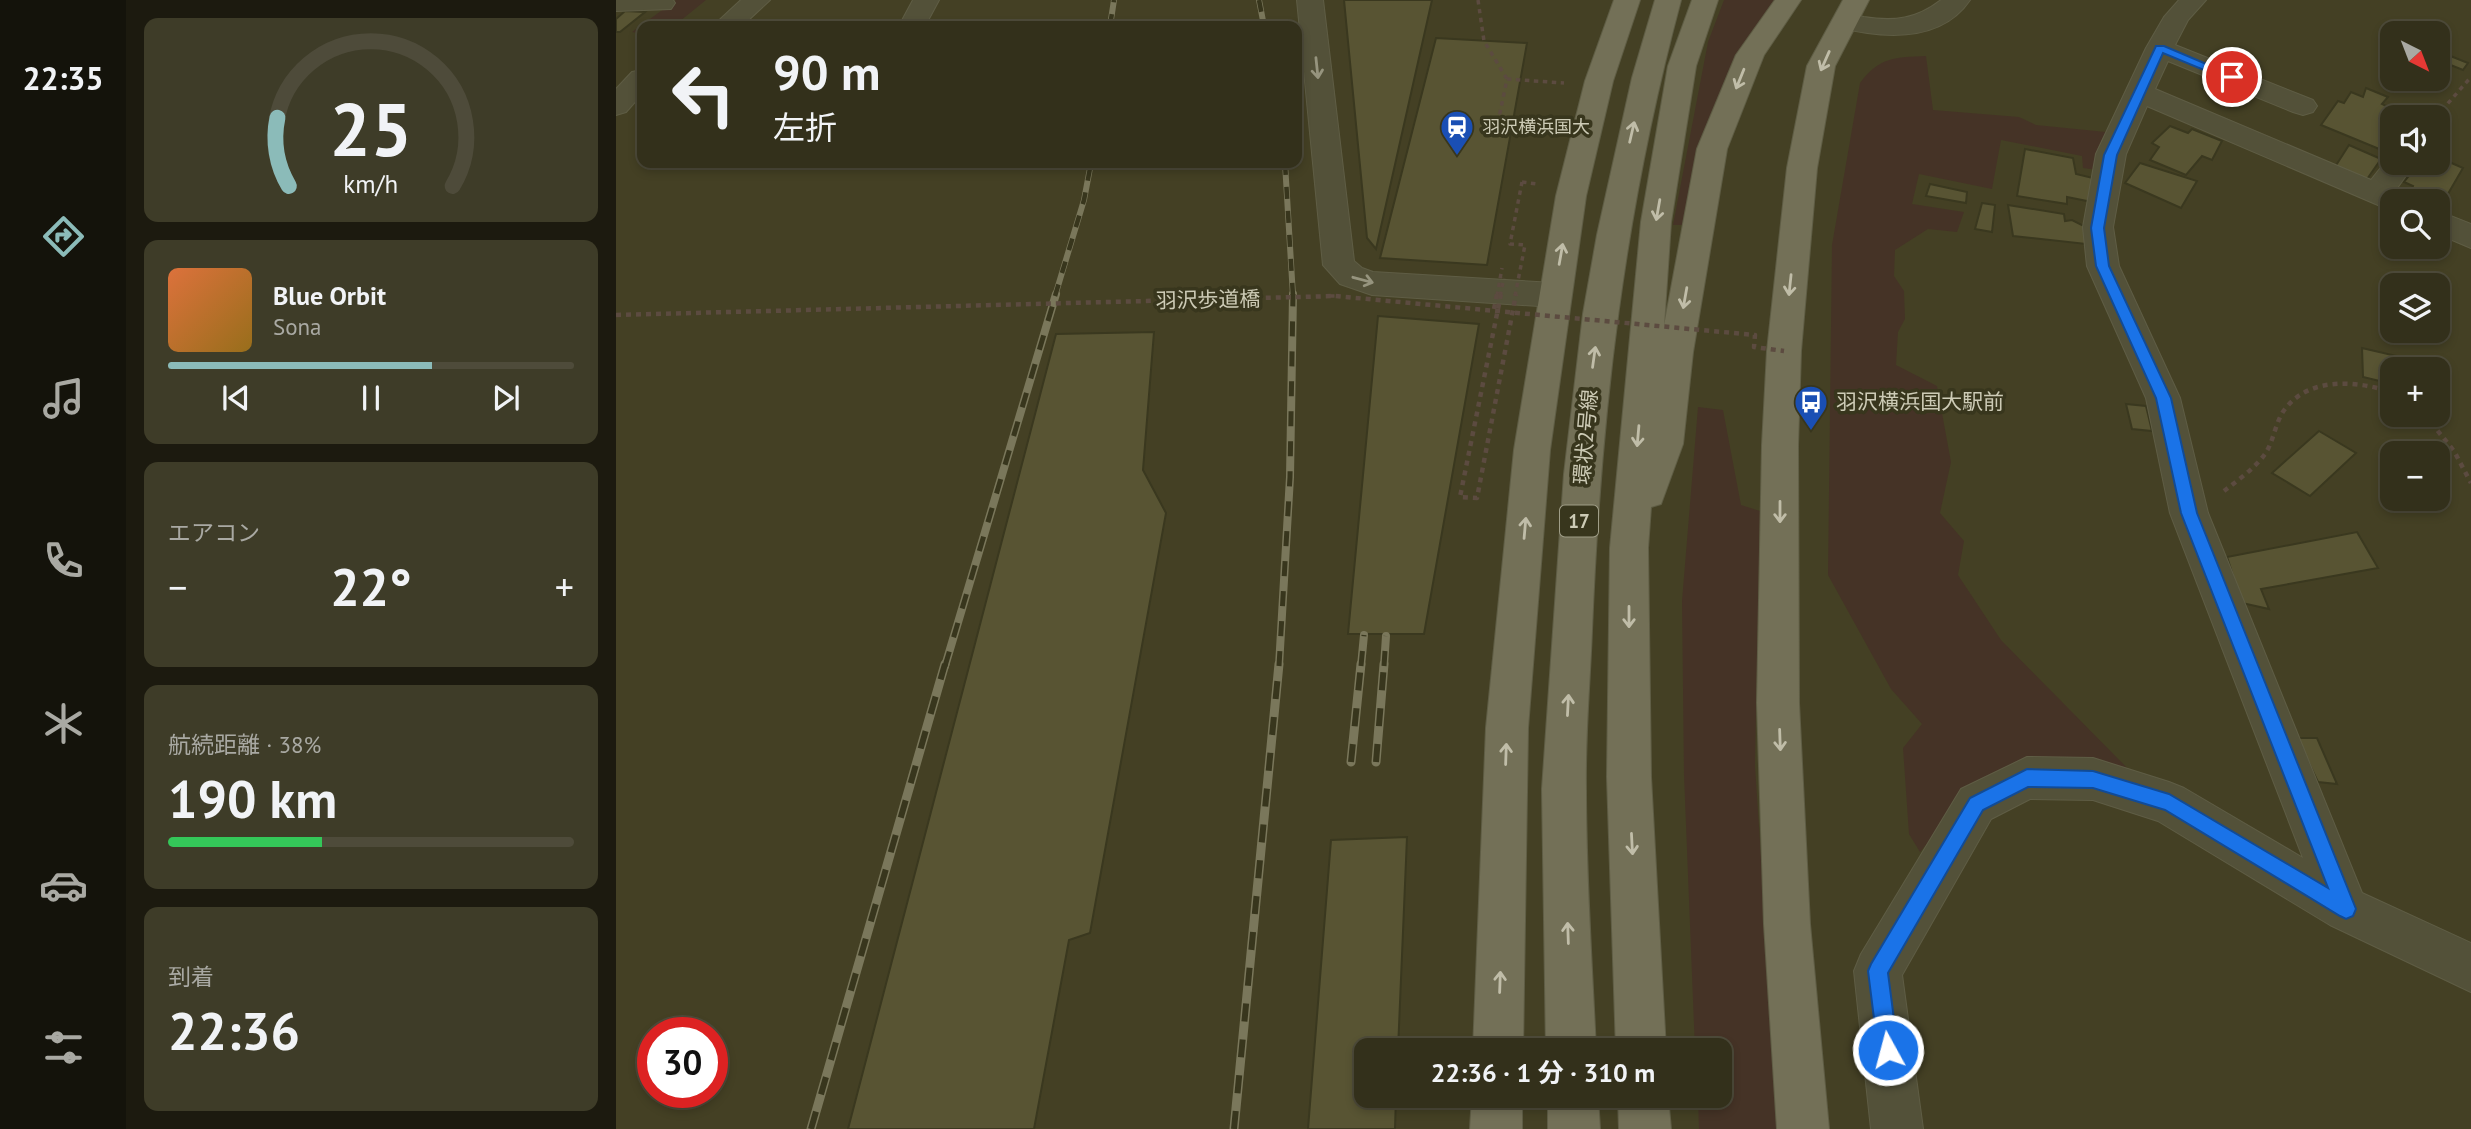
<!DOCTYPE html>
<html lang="ja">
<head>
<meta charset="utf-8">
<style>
  :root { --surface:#33301b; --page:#3e3c28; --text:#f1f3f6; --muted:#a9a9a3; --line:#4e4b3a; --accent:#8bbbb9 }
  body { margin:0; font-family:"PT Sans","Noto Sans JP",sans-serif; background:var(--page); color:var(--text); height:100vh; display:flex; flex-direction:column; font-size:26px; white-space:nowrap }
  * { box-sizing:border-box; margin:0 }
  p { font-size:23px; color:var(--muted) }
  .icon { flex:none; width:38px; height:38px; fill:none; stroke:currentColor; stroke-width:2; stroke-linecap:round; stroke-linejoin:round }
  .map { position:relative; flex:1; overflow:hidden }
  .drawer { display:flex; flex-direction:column; gap:18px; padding:18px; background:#1c1a0f; width:490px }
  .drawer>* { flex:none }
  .banner { position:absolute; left:21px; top:21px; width:665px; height:147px; border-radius:14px; box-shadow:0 4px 10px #0003,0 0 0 2px var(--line); background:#33301b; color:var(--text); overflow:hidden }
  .needle { width:46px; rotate:138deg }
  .buttons { position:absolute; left:1764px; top:21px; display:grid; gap:14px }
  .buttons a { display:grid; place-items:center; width:70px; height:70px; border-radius:14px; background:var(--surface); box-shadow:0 4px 10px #0003,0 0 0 2px var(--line); font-size:35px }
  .speed { position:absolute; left:21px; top:1017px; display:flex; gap:14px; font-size:35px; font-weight:700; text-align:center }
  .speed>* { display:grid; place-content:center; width:91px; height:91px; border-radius:50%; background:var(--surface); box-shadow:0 4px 10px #0003,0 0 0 2px var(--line); line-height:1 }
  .speed .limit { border:10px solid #d22; background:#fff; color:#111 }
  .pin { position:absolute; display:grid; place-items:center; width:60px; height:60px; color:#fff; margin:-30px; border:4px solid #fff; border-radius:50%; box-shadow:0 2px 7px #0007 }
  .me { position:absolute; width:77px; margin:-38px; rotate:353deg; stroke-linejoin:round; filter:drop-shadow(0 0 5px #0008) }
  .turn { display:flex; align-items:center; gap:24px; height:147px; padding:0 21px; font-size:32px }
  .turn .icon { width:91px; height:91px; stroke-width:2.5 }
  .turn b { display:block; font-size:49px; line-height:60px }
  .big { font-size:52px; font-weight:700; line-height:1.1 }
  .drawer .tile { flex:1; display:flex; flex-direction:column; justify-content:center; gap:10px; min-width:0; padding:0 24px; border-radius:14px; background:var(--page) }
  .drawer .dial { align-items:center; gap:0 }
  .dial svg { height:182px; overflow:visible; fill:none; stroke:var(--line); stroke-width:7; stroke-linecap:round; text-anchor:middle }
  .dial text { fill:var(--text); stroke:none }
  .song { display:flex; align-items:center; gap:21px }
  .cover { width:84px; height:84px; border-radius:10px; background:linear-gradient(135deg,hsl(20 70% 55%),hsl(40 70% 35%)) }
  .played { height:7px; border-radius:4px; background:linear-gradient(90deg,var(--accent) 65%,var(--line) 65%) }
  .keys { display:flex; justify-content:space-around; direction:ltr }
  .heat { display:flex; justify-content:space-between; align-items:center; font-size:38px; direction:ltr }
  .charge { height:10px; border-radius:5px; background:linear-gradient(90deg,#34c759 38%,var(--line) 0) }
  .trip { position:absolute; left:738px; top:1038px; width:378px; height:70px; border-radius:14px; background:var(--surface); box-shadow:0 4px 10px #0003,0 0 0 2px var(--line); font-weight:700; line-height:70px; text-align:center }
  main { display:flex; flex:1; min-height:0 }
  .dock { display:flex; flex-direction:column; width:126px; justify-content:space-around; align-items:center; background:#14130b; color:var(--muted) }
  .dock .icon { width:49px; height:49px }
  .dock .on { color:var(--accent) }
  .dock b { font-size:32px; color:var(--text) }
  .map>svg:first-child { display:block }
  .green { fill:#453326 }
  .building { fill:#585433; stroke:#3a381f; stroke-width:2 }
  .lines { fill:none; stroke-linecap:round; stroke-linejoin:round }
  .minor-casing { stroke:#5f5d45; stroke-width:2 }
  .major-casing { stroke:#5f5d45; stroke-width:2 }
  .path-far1 { stroke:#5c4b40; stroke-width:3.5; stroke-dasharray:4.5 4.5; stroke-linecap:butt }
  .path { stroke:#5c4b40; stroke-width:4.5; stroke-dasharray:5 5; stroke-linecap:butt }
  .minor { fill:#535139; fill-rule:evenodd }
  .major { fill:#737057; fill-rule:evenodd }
  .rail-far2-casing { stroke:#7a775b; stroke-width:6 }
  .rail-far1-casing { stroke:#7a775b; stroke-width:8 }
  .rail-casing { stroke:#7a775b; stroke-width:9 }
  .rail-far2 { stroke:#38361d; stroke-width:4.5; stroke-dasharray:12; stroke-linecap:butt }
  .rail-far1 { stroke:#38361d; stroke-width:5; stroke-dasharray:15; stroke-linecap:butt }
  .rail { stroke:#38361d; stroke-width:6; stroke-dasharray:18; stroke-linecap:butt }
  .path-bridge-far1 { stroke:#5c4b40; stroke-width:3.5; stroke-dasharray:4.5 4.5; stroke-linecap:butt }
  .path-bridge { stroke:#5c4b40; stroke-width:4.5; stroke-dasharray:5 5; stroke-linecap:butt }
  .oneway { stroke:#c0bda8 }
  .oneway2 { stroke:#96947e }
  .route { fill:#1a73e8; stroke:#114b97; stroke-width:2 }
  .labels { text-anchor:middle; stroke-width:7; stroke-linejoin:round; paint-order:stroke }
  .far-poi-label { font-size:18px; fill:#cdcbb6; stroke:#38361d; text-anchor:start }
  .shield { fill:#38361d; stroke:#a09e88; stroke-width:2 }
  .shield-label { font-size:19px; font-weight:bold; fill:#cdcbb6 }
  .street-label { font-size:21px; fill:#cdcbb6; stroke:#38361d }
  .poi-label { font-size:21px; fill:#cdcbb6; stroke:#38361d; text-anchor:start }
</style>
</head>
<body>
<main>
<nav class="dock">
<b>22:35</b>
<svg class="icon on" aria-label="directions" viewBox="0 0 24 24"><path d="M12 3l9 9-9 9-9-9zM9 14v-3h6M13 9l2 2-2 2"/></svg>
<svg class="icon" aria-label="music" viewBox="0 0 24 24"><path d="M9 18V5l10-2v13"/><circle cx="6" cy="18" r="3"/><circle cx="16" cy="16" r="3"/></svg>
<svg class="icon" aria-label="phone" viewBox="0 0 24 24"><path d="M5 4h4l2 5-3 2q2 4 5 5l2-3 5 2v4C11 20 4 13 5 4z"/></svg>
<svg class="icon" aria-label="climate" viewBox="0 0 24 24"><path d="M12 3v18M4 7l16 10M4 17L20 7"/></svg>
<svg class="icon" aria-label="car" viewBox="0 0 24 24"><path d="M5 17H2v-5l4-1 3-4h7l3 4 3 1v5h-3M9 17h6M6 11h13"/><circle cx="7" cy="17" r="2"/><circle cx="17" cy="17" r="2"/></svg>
<svg class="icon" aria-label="filters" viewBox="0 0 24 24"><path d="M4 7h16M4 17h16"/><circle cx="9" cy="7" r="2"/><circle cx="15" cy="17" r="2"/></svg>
</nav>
<section class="drawer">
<div class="tile dial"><svg viewBox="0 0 100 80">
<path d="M14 69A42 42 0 1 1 86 69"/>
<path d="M14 69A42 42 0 0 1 9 39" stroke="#8bbbb9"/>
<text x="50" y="56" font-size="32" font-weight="700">25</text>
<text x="50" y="72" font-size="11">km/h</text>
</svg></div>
<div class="tile">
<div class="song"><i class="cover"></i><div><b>Blue Orbit</b><p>Sona</p></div></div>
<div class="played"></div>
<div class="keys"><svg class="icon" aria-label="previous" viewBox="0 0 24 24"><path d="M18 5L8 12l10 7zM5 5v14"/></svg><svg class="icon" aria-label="pause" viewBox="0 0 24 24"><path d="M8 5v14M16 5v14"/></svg><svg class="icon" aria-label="next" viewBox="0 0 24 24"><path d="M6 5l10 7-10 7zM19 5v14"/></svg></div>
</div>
<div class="tile"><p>エアコン</p>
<div class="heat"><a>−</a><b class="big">22°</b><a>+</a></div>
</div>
<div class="tile"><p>航続距離 · 38%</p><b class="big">190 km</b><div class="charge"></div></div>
<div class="tile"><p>到着</p><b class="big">22:36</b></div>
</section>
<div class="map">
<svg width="1855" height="1129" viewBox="0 0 1855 1129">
  <rect width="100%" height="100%" fill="#444024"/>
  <g class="green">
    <path d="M60,0H90L58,26H26V34L16,32Z"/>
    <path d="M1108,0H1162L1103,99L1066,225H1057L1092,42Z"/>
    <path d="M1310,56L1317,110L1403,117L1420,125L1490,132L1481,170L1467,168L1466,156L1385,140L1376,189L1303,174L1296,204L1348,212L1341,232L1312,229L1279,250L1278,276L1288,291L1289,319L1282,332L1280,365L1321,386L1335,462L1324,513L1348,541L1342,575L1385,640L1525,782L1350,797L1304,852L1293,834L1287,748L1306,724L1275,689L1212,575L1216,245L1244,83C1263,57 1280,57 1310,56Z"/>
    <path d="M1082,407L1107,410L1125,505L1144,511L1139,766L1163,1129H1083L1082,1096H1104V1050H1079L1068,775L1066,601Z"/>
  </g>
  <g class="building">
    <path d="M728,0H816L760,249L751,238Z"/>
    <path d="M9,11L29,12L4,32H0V19Z"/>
    <path d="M820,38L911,43L871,265L764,258Z"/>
    <path d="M1822,51L1852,63L1847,70L1822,60Z"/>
    <path d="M1750,88L1772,97L1766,104L1780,111L1776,117V137L1768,151L1705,125L1722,101L1728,103L1735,92L1747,97Z"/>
    <path d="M1792,106L1808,113L1806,117H1785Z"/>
    <path d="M1554,126L1572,133L1576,129L1606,141L1596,160L1586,156L1570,175L1534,160L1543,147L1536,143Z"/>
    <path d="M1733,145L1765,159L1749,182L1717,170Z"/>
    <path d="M1409,149L1457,158L1460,174L1481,179L1476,202L1451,197V204L1401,196Z"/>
    <path d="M1822,157L1847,168L1829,199L1821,197V201L1795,191L1797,186L1788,182L1803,163H1822Z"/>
    <path d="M1524,163L1581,181L1565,208L1509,183Z"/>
    <path d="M1314,184L1351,192L1350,203L1310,196Z"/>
    <path d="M1366,203L1379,205L1376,232L1359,229Z"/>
    <path d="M1392,205L1448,214L1449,221L1456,220L1470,227V244L1397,236Z"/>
    <path d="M762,316L863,324L808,634H732Z"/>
    <path d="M538,332L527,470L550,513L474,933L453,940L418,1129H232L440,334Z"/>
    <path d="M1746,348L1789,358L1790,369H1776V384L1747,377Z"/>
    <path d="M1510,404L1530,406L1536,431L1516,429Z"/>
    <path d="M1703,431L1740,453L1694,496L1656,473Z"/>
    <path d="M1741,532L1762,568L1645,589L1653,609L1626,603L1611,557Z"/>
    <path d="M1681,738H1701L1721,784L1702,782Z"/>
    <path d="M791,837L782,1050H751V1096H780L779,1129H692L715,840Z"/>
  </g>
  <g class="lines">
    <defs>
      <g id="minor">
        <path d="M0,0H57L59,3L55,9L0,11Z"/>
        <path d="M125,0H154L126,26H97Z"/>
        <path d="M297,0H323L309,26H283Z"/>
        <path d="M681,0H707L738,261L746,268L757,272L938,283L949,287L954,295L949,303L938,307L756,295L724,284L707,265Z"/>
        <path d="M1325,0H1354C1324,44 1265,38 1221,27L1217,21L1221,15C1231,13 1238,15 1248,17C1278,22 1301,19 1325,0Z"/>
        <path d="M1563,0H1590L1572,20L1559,45L1697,100L1701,106L1697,112L1687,115L1677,112L1552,61L1539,89L1755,180L1774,156L1776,155V163H1799L1779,191L1787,194L1791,201H1776V211L1531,106L1510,154L1497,227L1503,266L1564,398L1592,513L1746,893L1855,943V992L1714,925L1542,821L1477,800L1414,799L1375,819L1286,975L1307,1129H1255L1238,971L1245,954L1345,789L1411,757L1477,758L1553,782L1568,788L1687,858L1554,513L1530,398L1471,266L1467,227L1480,154L1530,48L1548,17Z"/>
        <path d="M26,70V94L10,112L0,115V89L16,72Z"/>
        <path d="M1822,211L1855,224V248L1822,234Z"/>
      </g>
      <g id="major">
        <path d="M998,0H1024L997,81L970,196L934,450L912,728L907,1050H857L870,728L898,450L940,196L969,81Z"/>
        <path d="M1039,0H1065C1008,212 985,411 976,630C974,683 969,736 970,790C970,876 976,963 980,1050H930L926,789L948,474L967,314L981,235L1016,78Z"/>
        <path d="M1076,0H1102L1080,66L1055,222L1048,326L1081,149L1120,55L1159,0H1185L1148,55L1111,149L1077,352L1067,444L1045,504L1035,507L1032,548L1035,777L1050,1050H1000L991,777L994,548L1025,222L1052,66Z"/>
        <path d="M1227,0H1253L1219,66L1201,168L1185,351L1182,445L1183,703L1194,924L1213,1129H1161L1148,924L1141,703L1146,445L1151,351L1171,168L1191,66Z"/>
        <path d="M856,1096H906V1129H854Z"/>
        <path d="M932,1096H982L984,1129H932Z"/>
        <path d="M1002,1096H1052L1055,1129H1003Z"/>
      </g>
    </defs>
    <use href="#minor" class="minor-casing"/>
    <use href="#major" class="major-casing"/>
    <g class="path-far1">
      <path d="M862,0L868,41L891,79"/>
      <path d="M1820,117L1855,77"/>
      <path d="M880,132L891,79L948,83"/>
      <path d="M906,182L921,184"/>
    </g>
    <g class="path">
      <path d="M1809,415L1838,451L1855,483"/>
      <path d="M1608,491C1622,480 1638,469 1649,454C1658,441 1659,422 1669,409C1694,376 1741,381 1776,392"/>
    </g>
    <use href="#minor" class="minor"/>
    <use href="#major" class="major"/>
    <defs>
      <g id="rail-far2">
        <path d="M643,0L648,26"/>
        <path d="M494,26L498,0"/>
        <path d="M669,163L677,296"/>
        <path d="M439,296L468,200L475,163"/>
      </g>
      <g id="rail-far1">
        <path d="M329,666L440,294"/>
        <path d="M663,666L674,477L677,294"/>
        <path d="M745,666L748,635"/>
        <path d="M768,666L770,636"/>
      </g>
      <g id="rail">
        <path d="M735,762L745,664"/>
        <path d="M760,762L768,664"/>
        <path d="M195,1129L329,664"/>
        <path d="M618,1129L663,664"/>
      </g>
    </defs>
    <use href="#rail-far2" class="rail-far2-casing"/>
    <use href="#rail-far1" class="rail-far1-casing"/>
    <use href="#rail" class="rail-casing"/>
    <use href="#rail-far2" class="rail-far2"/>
    <use href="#rail-far1" class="rail-far1"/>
    <use href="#rail" class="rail"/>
    <g class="path-bridge-far1">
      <path d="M714,296H721"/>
      <path d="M881,296L886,268"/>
      <path d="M884,296L888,278"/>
      <path d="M899,296L909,245L894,244L906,182"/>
    </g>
    <g class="path-bridge">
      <path d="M885,294L844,497L861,498L900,294"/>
      <path d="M878,309L881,294"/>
      <path d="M0,315L719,296L1139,335L1138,347L1168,351"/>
    </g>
  </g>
  <defs><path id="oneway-shaft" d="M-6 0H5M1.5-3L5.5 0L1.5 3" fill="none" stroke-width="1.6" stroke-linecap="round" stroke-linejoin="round" transform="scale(1.75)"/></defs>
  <g class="oneway">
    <use href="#oneway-shaft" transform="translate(1209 61) rotate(114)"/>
    <use href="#oneway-shaft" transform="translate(1124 79) rotate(112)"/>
    <use href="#oneway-shaft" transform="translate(1016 132) rotate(-77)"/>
    <use href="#oneway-shaft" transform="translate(1042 210) rotate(100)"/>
    <use href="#oneway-shaft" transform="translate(945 254) rotate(-80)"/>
    <use href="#oneway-shaft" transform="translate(1174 285) rotate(96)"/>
    <use href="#oneway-shaft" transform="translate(1069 298) rotate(100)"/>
    <use href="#oneway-shaft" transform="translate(978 357) rotate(-82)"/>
    <use href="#oneway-shaft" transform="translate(1022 436) rotate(95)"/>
    <use href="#oneway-shaft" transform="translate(1164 512) rotate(90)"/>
    <use href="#oneway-shaft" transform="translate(909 528) rotate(-85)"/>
    <use href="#oneway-shaft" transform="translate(1013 617) rotate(90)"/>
    <use href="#oneway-shaft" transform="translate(952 705) rotate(-87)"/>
    <use href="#oneway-shaft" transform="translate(1164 740) rotate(88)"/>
    <use href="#oneway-shaft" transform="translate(890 754) rotate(-88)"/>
    <use href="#oneway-shaft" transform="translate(1016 844) rotate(87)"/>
    <use href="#oneway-shaft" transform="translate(952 933) rotate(-92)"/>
    <use href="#oneway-shaft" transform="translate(884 982) rotate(-88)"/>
  </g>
  <g class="oneway2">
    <use href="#oneway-shaft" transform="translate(701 68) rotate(84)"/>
    <use href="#oneway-shaft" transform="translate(747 280) rotate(15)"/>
  </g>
  <path class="route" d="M1540,46H1548L1621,77L1612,80L1547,53L1501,155L1488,228L1493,266L1555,398L1581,513L1740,909L1737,916L1730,919L1724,916L1549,810L1477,788L1412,787L1367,810L1272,973L1282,1050L1279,1057L1272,1060L1265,1057L1262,1050L1252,971L1255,964L1354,798L1411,769L1477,771L1553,794L1712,888L1565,513L1540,398L1480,266L1475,228L1488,155Z"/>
  <defs>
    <symbol id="station-pin" viewBox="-11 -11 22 30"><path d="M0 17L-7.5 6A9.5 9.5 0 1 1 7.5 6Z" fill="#1a4fb4" stroke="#38361d"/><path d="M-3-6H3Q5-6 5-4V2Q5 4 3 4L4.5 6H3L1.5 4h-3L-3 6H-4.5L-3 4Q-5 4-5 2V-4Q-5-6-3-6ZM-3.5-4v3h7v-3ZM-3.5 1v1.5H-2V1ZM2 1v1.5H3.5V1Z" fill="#fff"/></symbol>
    <symbol id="bus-pin" viewBox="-11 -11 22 30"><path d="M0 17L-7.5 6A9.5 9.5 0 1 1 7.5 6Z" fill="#1a4fb4" stroke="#38361d"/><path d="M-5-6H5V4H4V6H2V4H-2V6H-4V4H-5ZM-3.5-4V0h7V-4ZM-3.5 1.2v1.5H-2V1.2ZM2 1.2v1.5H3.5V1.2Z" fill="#fff"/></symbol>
  </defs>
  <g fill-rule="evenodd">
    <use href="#station-pin" x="822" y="108" width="38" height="52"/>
    <use href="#bus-pin" x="1176" y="383" width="38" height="52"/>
  </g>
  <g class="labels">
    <g class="far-poi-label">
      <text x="866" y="133">羽沢横浜国大</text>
    </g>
    <rect class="shield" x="944" y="505.5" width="38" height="31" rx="5"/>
    <g class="shield-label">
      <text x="963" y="528">17</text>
    </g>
    <g class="street-label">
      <text transform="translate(592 300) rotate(-1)" y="7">羽沢歩道橋</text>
      <text transform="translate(970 437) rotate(-85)" y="7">環状2号線</text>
    </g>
    <g class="poi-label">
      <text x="1220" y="409">羽沢横浜国大駅前</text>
    </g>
  </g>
</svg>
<div class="buttons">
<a><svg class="needle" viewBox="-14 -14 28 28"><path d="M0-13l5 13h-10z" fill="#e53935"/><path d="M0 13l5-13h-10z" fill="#a9a9a3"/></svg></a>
<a><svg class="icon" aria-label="sound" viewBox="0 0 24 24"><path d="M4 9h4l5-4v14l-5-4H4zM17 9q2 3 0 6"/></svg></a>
<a><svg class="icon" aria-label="search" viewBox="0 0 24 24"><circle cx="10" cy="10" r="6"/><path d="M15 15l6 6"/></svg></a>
<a><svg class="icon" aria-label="layers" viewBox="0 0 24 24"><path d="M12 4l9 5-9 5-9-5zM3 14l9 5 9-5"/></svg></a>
<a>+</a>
<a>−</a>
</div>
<div class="speed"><div class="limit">30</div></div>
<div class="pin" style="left:1616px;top:77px;background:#d93025"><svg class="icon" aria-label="arrive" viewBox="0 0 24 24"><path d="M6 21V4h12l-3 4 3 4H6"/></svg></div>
<svg class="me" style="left:1272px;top:1050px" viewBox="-20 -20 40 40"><circle r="17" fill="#1a73e8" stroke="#fff" stroke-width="3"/><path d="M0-11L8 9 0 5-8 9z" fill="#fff"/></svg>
<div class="trip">22:36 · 1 分 · 310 m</div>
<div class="banner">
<div class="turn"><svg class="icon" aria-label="left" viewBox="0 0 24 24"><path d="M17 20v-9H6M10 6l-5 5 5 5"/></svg><div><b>90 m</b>左折</div></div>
</div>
</div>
</main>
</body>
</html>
